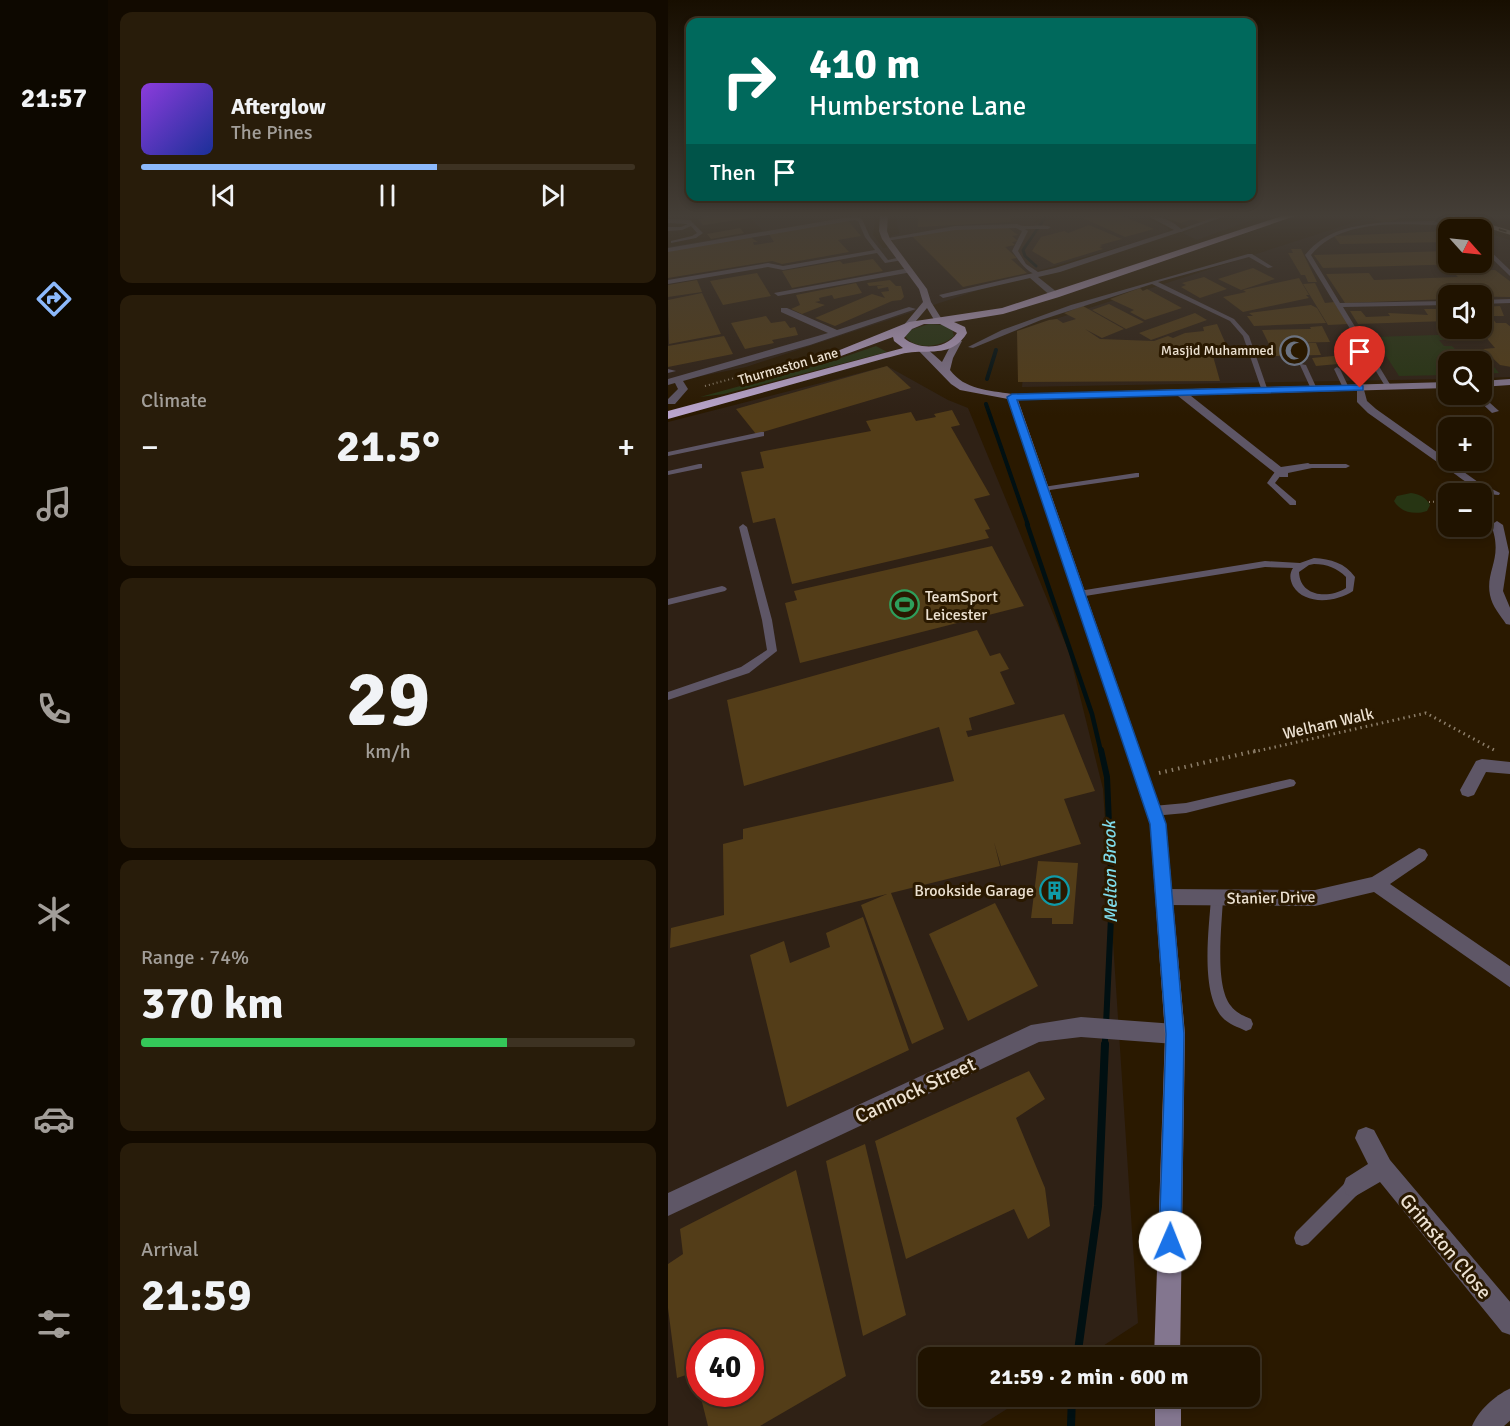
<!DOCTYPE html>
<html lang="en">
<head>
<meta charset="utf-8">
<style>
  :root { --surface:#201300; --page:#281c0a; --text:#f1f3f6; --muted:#a29e99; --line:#3d3222; --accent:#8cb9fc }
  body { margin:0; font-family:Signika,sans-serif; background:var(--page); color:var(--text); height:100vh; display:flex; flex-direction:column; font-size:22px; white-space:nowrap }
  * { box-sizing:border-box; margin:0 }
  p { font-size:20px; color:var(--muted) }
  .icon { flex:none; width:33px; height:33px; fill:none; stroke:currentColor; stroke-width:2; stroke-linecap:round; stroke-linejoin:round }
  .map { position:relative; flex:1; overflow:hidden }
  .details { display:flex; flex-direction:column; gap:12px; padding:12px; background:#120a00; width:560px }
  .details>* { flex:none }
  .hud { position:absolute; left:18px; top:18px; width:570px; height:183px; border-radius:12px; box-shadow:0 3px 9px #0003,0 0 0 2px var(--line); background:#00695c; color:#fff; overflow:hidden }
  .needle { width:39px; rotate:117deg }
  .controls { position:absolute; left:770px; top:219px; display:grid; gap:12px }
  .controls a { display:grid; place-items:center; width:54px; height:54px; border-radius:12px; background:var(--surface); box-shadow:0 3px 9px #0003,0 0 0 2px var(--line); font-size:30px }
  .speed { position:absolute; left:18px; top:1329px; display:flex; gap:12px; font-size:30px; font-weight:700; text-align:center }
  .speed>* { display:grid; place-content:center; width:78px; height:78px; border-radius:50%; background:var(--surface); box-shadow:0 3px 9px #0003,0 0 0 2px var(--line); line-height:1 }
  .speed .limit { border:9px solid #d22; background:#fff; color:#111 }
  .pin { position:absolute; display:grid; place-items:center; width:51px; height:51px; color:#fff; margin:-62px -26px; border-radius:50% 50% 50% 0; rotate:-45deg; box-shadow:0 0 6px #0007 }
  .pin .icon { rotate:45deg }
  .me { position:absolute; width:66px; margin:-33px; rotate:1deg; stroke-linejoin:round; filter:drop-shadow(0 0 4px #0008) }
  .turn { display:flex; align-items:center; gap:21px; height:126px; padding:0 24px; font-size:27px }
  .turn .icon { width:78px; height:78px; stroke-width:2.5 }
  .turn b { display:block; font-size:42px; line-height:51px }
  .then { display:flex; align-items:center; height:57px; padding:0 24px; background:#0003; gap:12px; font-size:22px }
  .big { font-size:45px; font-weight:800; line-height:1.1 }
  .details .card { flex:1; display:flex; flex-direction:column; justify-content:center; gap:9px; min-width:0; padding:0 21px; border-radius:12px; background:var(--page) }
  .details .dial { align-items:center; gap:0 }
  .dial b { font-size:78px; line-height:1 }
  .song { display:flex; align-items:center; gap:18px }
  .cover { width:72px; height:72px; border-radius:9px; background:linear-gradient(135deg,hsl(270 70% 55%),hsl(230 70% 35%)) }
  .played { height:6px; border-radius:3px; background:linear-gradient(90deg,var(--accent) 60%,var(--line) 60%) }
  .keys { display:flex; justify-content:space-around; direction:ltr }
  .heat { display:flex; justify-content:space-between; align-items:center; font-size:33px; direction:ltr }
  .charge { height:9px; border-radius:4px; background:linear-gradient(90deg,#34c759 74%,var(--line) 0) }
  .trip { position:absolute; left:250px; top:1347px; width:342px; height:60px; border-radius:12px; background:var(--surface); box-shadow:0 3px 9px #0003,0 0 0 2px var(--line); font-weight:800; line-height:60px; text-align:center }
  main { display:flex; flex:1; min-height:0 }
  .dock { display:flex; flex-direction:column; width:108px; justify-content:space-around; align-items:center; background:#0d0800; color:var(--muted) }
  .dock .icon { width:42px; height:42px }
  .dock .selected { color:var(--accent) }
  .dock b { font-size:27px; color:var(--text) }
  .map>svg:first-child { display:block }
  .industrial { fill:#2f2115; fill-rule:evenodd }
  .green { fill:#273513 }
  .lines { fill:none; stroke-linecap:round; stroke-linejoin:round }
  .stream-far4 { stroke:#011012; stroke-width:3 }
  .stream-far3 { stroke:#011012; stroke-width:4 }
  .stream-far2 { stroke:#011012; stroke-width:4.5 }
  .stream-far1 { stroke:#011012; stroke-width:6 }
  .stream { stroke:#011012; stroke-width:8 }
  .building { fill:#533d18 }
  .path-far2 { stroke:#8c7e69; stroke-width:2; stroke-dasharray:1 3; stroke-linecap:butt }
  .path-far1 { stroke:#8c7e69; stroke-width:3; stroke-dasharray:1.5 4; stroke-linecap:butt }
  .path { stroke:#8c7e69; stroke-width:4; stroke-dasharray:1.5 5; stroke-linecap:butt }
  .lane { fill:#5e5666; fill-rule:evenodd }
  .street { fill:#5e5666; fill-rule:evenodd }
  .secondary { fill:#83768f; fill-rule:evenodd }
  .highway { fill:#baa5cd; fill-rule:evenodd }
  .rail-casing { stroke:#a79a87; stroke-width:4 }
  .rail { stroke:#2a1900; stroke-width:2; stroke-dasharray:8; stroke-linecap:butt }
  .route { fill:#1a73e8; stroke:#114b97; stroke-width:1.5 }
  .labels { text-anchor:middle; stroke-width:6; stroke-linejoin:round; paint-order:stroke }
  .far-poi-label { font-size:14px; fill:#ece1d1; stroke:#2a1900; text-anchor:end }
  .far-street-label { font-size:14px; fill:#ece1d1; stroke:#2a1900 }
  .poi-label { font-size:16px; fill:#ece1d1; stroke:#2a1900; text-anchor:start }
  .street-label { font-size:16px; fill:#ece1d1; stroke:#2a1900 }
  .water-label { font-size:18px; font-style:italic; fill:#7fdbea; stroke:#2a1900 }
  .near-street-label { font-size:20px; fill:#ece1d1; stroke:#2a1900 }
</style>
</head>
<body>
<main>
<nav class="dock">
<b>21:57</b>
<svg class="icon selected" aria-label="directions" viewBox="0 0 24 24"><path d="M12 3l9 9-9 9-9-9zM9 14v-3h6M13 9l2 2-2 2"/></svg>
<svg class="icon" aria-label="music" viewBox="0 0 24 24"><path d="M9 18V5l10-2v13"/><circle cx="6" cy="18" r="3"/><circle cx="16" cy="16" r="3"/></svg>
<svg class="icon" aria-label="phone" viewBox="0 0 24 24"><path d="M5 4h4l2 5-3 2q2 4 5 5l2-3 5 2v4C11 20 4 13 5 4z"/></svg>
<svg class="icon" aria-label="climate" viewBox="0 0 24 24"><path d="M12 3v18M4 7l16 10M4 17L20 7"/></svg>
<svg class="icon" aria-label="car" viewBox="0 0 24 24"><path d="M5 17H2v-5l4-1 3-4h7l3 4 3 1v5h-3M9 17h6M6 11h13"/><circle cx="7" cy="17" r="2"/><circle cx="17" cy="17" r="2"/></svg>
<svg class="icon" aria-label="filters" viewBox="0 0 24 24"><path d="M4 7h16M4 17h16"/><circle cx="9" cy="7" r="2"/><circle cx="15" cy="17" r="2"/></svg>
</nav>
<section class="details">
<div class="card">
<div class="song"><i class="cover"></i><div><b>Afterglow</b><p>The Pines</p></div></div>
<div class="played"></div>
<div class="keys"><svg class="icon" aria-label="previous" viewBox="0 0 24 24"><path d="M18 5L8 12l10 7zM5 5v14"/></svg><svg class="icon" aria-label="pause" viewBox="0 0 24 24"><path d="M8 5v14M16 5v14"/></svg><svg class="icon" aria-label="next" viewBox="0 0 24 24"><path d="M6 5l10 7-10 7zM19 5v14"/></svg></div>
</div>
<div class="card"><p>Climate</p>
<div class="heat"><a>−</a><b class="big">21.5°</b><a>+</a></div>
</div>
<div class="card dial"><b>29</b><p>km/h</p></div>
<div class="card"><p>Range · 74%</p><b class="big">370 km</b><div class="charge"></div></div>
<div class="card"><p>Arrival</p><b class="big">21:59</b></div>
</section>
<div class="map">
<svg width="843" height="1426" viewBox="0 0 843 1426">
  <rect width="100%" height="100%" fill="#2a1900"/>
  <g class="industrial">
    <path d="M27,215H208L205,235L215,248L227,246L222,236L231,234L228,215H371L366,223L414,215H472L501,229L499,233L359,274L78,367L0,383V247L95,231L82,218L33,226Z"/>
    <path d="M493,215H597L529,240L515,233L526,229Z"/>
    <path d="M709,215H762L808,229L780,230V262H813V231L842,240V377L813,378V362H780V379L354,387L359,334L369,325ZM780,296H813V328H780Z"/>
    <path d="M219,366L280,400L300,408L401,652L435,789L470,1323L418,1357L261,1358V1396L358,1397L312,1426H0V422ZM32,1342H82V1394H32Z"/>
  </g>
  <g class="green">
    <path d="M261,324L275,325L284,329L286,336C275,347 247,351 237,336L242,330Z"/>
    <path d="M799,334L777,336L779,340H771L776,346H784L788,350L811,349L831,373L813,374V362H780V375L731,376L706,337Z"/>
    <path d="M208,346L219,352L56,394L32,397L167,360Z"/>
    <path d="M743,493C751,494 758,497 762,505L759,511C747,515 733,513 726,501L729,496Z"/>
  </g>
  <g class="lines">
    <path class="stream-far4" d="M368,266L357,256L355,250L379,215"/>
    <g class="stream-far3">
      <path d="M319,379L328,350"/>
      <path d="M318,404L360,525"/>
    </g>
    <path class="stream-far2" d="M359,524L424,714L433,752"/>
    <g class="stream-far1">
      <path d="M433,750L439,777L444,896L438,1025"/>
      <path d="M437,1046V1034"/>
    </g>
    <g class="stream">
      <path d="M409,1358L430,1206L437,1044"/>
      <path d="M403,1426L404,1396"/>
    </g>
  </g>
  <g class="building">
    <path d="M41,215H88V217L35,225L31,219L42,217Z"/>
    <path d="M250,215H342L343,222L250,227Z"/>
    <path d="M424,215H452L486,229L457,237L415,218Z"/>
    <path d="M505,215H550V216L532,222L524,219L513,223L498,218Z"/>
    <path d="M715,215H739V216L717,223L705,218Z"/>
    <path d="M178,218L193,236L170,240L181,252L114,264L104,261L0,278V251L82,237L90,242H85L86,245L106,242L99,231Z"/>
    <path d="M421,225L454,239L432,245L435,246L431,247L435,249L386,264L364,251L373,237L396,231L400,233Z"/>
    <path d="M306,227H339L350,235L344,236L350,241L344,242L347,245L337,247L349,258L343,259L359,273L295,287L244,236Z"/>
    <path d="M72,228L76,233L43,239L39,234Z"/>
    <path d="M780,231V242L672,244L666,236Z"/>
    <path d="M623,249H633L649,282H640L637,275H633L620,253H625Z"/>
    <path d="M780,251V262H797V264L655,268L646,255Z"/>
    <path d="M205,259L215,271L124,288L114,271L172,261L175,264Z"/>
    <path d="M585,268L607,279L573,290L550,279Z"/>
    <path d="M827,270L843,282V297L780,296V299L677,303L658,274L701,273L706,280L790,277L784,271Z"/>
    <path d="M89,273L103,296L55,305L42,281Z"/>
    <path d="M536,277L559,289L532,298L513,287L518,285L514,283Z"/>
    <path d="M631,278L641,295H638L641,298L575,312L555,297L578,292L575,290Z"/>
    <path d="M29,280L34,292L0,297V285Z"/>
    <path d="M222,280L228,286H233L236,297L233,300L224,301L167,326L147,318L204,294L217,298L213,292L221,291L220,287L210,289L209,286L216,285L201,286L199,283Z"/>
    <path d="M188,283L194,293L166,299L164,295L151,298L152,301L147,302L157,305L134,314L123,309L132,305L128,295Z"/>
    <path d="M647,283L657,303L666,302L680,324L660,325L635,284Z"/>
    <path d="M472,288L475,291L479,289L514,308L477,320L462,312L466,310L442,299Z"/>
    <path d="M34,293L53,334L1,344L0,300Z"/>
    <path d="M441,304L476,322L458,329L424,310Z"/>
    <path d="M643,305L649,308L658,323L586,326L579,316H585L581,313Z"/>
    <path d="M415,306L456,329L434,338L417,329L432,339L486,341L500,336L505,338L517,333L536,331L535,327L549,324L560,349H543L552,381L350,382L349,331L381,320L389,319L395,323L408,319L396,313Z"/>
    <path d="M832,306L836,316H822L814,307Z"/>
    <path d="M756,309H769L779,321L690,324L682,311H693L698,317L722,316L720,313L760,315Z"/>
    <path d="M527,313L539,320L483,340L471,333Z"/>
    <path d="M98,316L103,323L117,321L122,328L127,327L130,335L104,340L106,343L77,349L63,323Z"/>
    <path d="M825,319L828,323H838L843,327V367L832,365L815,349L827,348L810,328H813V320Z"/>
    <path d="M654,326L662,342L619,343H648L653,355L607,356L594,330L643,329L642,327Z"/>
    <path d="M56,336L65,354L0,367V346Z"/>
    <path d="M673,349H691L702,369L685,370L682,365L670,364L648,366L644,358L676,355Z"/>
    <path d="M219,366L243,388L88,434L68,409Z"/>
    <path d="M284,410L292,425L283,427L322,495L306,499L322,529L317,530L321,538L124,584L107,518L85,523L73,472L96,468L92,452L203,431L198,421L243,412L248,421L268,417L266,414Z"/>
    <path d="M324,546L356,606L132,663L117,603L129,600L126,591Z"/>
    <path d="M309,630L322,656L332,653L341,669L332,672L347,704L301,718L304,730L298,731L300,737L396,714L427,791L396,799L413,844L333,866L326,842L332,866L223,893L276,1029L244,1044L193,905L219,894L2,948L3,928L56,915L55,844L75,839V829L286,781L271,727L76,786L59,700Z"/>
    <path d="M370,861L410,863L405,924H384V918H363Z"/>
    <path d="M327,903L370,986L300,1021L261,934Z"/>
    <path d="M195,917L241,1050L119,1107L82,955L116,941L122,963L162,947L158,933Z"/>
    <path d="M361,1071L377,1099L348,1118L377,1188L382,1226L360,1239L346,1209L238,1259L207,1141Z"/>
    <path d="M197,1144L238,1315L195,1336L158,1161Z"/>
    <path d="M128,1170L178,1376L92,1426H40L32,1394H82V1342H32V1387L27,1372L9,1378L0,1308V1264L15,1254L12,1229Z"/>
  </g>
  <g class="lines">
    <g class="path-far2">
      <path d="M37,386L143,357"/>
      <path d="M761,502L780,501"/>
    </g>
    <path class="path-far1" d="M585,752L758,713L828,751"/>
    <path class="path" d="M491,773L591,750"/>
    <g class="lane">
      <path d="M36,215H41L42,217L37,218Z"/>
      <path d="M552,215H560L513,232L508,231Z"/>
      <path d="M187,216L194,219L202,237L220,260L233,257L235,258V260L217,263L209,253L115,270L100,267L0,284V280L100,263L115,266L207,250L197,237L190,221L187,220L0,252V248Z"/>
      <path d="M0,219L22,220L35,233L28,238L3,243V241L24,236L29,233L23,226L14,230L0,231V227H13L20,224L0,223Z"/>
      <path d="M717,222L767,221L770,223L767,225C725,224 672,220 643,255L672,303L780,301V305L675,307L723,386L720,388L717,386L637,255C658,229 685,226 717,222Z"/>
      <path d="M349,224C358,229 372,223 383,227L380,229H357L360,231L350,251L358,264L373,274V276C359,274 352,262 344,251L354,231L348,228L287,230L218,241L215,239L287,226Z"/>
      <path d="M813,245H816L843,271V277L813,248Z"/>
      <path d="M580,254H584L605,267L600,268L581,257L490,282L566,319L581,336L600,391L599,392L594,391L575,336L562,321L484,284L373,320L305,348L300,347L334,330L403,305Z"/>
      <path d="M843,299V303L813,304V300Z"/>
      <path d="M633,364L638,365L649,389L648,390L643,389L632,365Z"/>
      <path d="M669,367L672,369L681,388L680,389L675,388L666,369Z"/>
      <path d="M0,369L8,371L0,373Z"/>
      <path d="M804,394H812L831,411L824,413Z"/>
      <path d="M93,432H96V436L0,456V452Z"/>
      <path d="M31,464H34V468L0,475V471Z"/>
      <path d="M637,464H678L682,466L678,468H637Z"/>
      <path d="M780,465H786L810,482L832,493L831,495C813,495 794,479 780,469Z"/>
      <path d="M609,469H615L616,471L607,483L628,501V505H622L599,483Z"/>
      <path d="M468,473H471V477L375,491L371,489L375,487Z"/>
      <path d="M75,524L79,527L104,620L109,651L81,673L0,700V692L73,667L99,650L94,620L71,527Z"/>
      <path d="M646,558C663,559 677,563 687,577L685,591C669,602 637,606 625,586C622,580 621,574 625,568L597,567L411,597L406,594L411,591L597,561L632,563ZM646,564C659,564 669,568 678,577V588C661,599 632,597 631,572L641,565Z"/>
      <path d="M54,586L57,587L59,589L57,591L0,605V599Z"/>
      <path d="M622,779L626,780L628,783L626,786L518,813L485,816L481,814L479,811L481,808L485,806L518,803Z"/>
      <path d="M549,892L553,894L555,898C554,924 546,986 563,1006C568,1013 576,1016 583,1019L585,1024L583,1029L578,1031C570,1027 560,1024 554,1017C532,992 541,929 543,898L545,894Z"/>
      <path d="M686,1178L692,1180L694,1186L692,1192L640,1244L634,1246L628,1244L626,1238L628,1232L680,1180Z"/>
    </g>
    <g class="street">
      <path d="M478,215C491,215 506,221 515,231L392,272L370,277L390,293V297H384L362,278L275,298L271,295L387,268L506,230Z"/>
      <path d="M241,268L245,270L244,272L110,296L106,293Z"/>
      <path d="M241,307L248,309L142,345L15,381L20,389L7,404H0V399L10,389L7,383L0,385V379L160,333L113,312V308H119L169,330Z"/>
      <path d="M689,386H695L699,401L708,409L787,465V469H779L700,413L689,402Z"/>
      <path d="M510,392H518L613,467L640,463L646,466L644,468L620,473V477H612L510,396Z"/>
      <path d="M829,521L835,525L841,552L835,591L843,610V625L838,624C832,615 824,606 822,595C817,570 836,558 823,525Z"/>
      <path d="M814,759L843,762V774L818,772L806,795L800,797L794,795L792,790L808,761Z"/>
      <path d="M751,848L757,850L760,855L757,860L722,884L843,967V988L706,892L647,906L497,905L491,903L488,897L491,891L497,889L647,890L704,877Z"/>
      <path d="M413,1017L507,1024L514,1027L517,1034L514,1041L507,1044L413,1037L371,1042L0,1216V1193L363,1025Z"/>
      <path d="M698,1127L706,1130L722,1160L843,1303V1335L834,1332L712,1182L686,1197L678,1194L675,1186L678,1178L700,1164L687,1138L690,1130Z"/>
      <path d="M843,1388V1420L836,1426H804C810,1411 827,1395 843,1388Z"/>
    </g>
    <g class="secondary">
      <path d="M212,215H220L219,231L222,239L259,289L263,302L275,321L274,323H268L259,308L242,328L235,326L255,302L251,289L214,239L211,231Z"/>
      <path d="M286,339L294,341L285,358L282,370C297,390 320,390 344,394L780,382V388L350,400L498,824L517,1034L512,1358H486L497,1034L482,824L340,399L292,390L283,384L249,349L257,347L274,362Z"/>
      <path d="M843,379V385L813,387V381Z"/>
      <rect x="487" y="1396" width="26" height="30"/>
    </g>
    <path class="highway" d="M617,215H630L391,297L335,314L286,322L297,327L299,333C286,354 269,351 247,352C238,352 227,356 218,358L0,419V411L235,348L226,341L225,337L162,360H154L152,358L241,322L334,308ZM256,324H272L289,333C278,350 250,350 236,338L244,329Z"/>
    <defs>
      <path id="rail" d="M785,215L843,233"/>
    </defs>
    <use href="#rail" class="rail-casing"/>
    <use href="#rail" class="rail"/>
  </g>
  <linearGradient id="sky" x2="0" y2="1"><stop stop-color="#170e00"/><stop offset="0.52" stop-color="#443e37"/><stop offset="1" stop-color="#443e37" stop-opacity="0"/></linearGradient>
  <rect width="843" height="415" fill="url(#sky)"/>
  <path class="route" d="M692,385L695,386V390L349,400L498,824L516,1034L513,1242L510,1250L502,1253L495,1250L491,1242L498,1034L482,824L339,397L344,394Z"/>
  <defs>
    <symbol id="mosque-ring" viewBox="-11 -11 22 22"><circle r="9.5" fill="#2a1900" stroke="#6b7280" stroke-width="1.5"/><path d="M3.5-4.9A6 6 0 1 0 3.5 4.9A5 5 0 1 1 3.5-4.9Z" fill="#6b7280"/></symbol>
    <symbol id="stadium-ring" viewBox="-11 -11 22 22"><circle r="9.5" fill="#2a1900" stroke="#2e9e5b" stroke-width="1.5"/><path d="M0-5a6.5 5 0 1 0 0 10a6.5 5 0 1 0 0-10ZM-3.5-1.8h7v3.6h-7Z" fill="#2e9e5b"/></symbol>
    <symbol id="building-ring" viewBox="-11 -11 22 22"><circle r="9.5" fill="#2a1900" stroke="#0f9aa8" stroke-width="1.5"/><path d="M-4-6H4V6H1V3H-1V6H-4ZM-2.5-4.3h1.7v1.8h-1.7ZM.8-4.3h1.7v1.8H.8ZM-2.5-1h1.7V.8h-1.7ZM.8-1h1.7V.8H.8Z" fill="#0f9aa8"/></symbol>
  </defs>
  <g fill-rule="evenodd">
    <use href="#mosque-ring" x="610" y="334" width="33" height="33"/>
    <use href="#stadium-ring" x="220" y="588" width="33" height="33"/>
    <use href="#building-ring" x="370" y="874" width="33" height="33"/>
  </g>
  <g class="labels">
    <g class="far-poi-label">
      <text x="606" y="355">Masjid Muhammed</text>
    </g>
    <g class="far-street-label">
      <text transform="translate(120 366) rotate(-16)" y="5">Thurmaston Lane</text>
    </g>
    <g class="poi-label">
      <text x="257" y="602">TeamSport<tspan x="257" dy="18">Leicester</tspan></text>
      <text x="366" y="896" text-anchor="end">Brookside Garage</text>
    </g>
    <g class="street-label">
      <text transform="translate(660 723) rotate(-13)" y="6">Welham Walk</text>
      <text transform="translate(603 897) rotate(-1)" y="6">Stanier Drive</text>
    </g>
    <g class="water-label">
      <text transform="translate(442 872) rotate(-91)" y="6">Melton Brook</text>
    </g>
    <g class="near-street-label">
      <text transform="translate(247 1090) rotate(-25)" y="7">Cannock Street</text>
      <text transform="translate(778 1246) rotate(50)" y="7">Grimston Close</text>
    </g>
  </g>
</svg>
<div class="controls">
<a><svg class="needle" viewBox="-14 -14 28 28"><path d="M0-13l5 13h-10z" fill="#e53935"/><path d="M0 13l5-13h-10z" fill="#a29e99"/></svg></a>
<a><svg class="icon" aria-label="sound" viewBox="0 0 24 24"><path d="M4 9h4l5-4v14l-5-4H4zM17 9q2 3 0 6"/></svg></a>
<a><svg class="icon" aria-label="search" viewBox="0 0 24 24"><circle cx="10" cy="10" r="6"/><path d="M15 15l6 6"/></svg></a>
<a>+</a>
<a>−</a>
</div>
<div class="speed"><div class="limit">40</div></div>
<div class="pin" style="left:692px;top:388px;background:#d93025"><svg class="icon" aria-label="arrive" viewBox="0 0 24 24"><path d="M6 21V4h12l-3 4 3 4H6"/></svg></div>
<svg class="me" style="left:502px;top:1242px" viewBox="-20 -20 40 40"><circle r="19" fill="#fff"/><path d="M0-13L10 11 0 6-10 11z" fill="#1a73e8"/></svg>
<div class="trip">21:59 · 2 min · 600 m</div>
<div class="hud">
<div class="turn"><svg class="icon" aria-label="right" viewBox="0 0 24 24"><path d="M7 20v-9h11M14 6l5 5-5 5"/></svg><div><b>410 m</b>Humberstone Lane</div></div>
<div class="then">Then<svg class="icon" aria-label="arrive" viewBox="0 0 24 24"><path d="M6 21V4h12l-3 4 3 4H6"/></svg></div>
</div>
</div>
</main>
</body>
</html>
